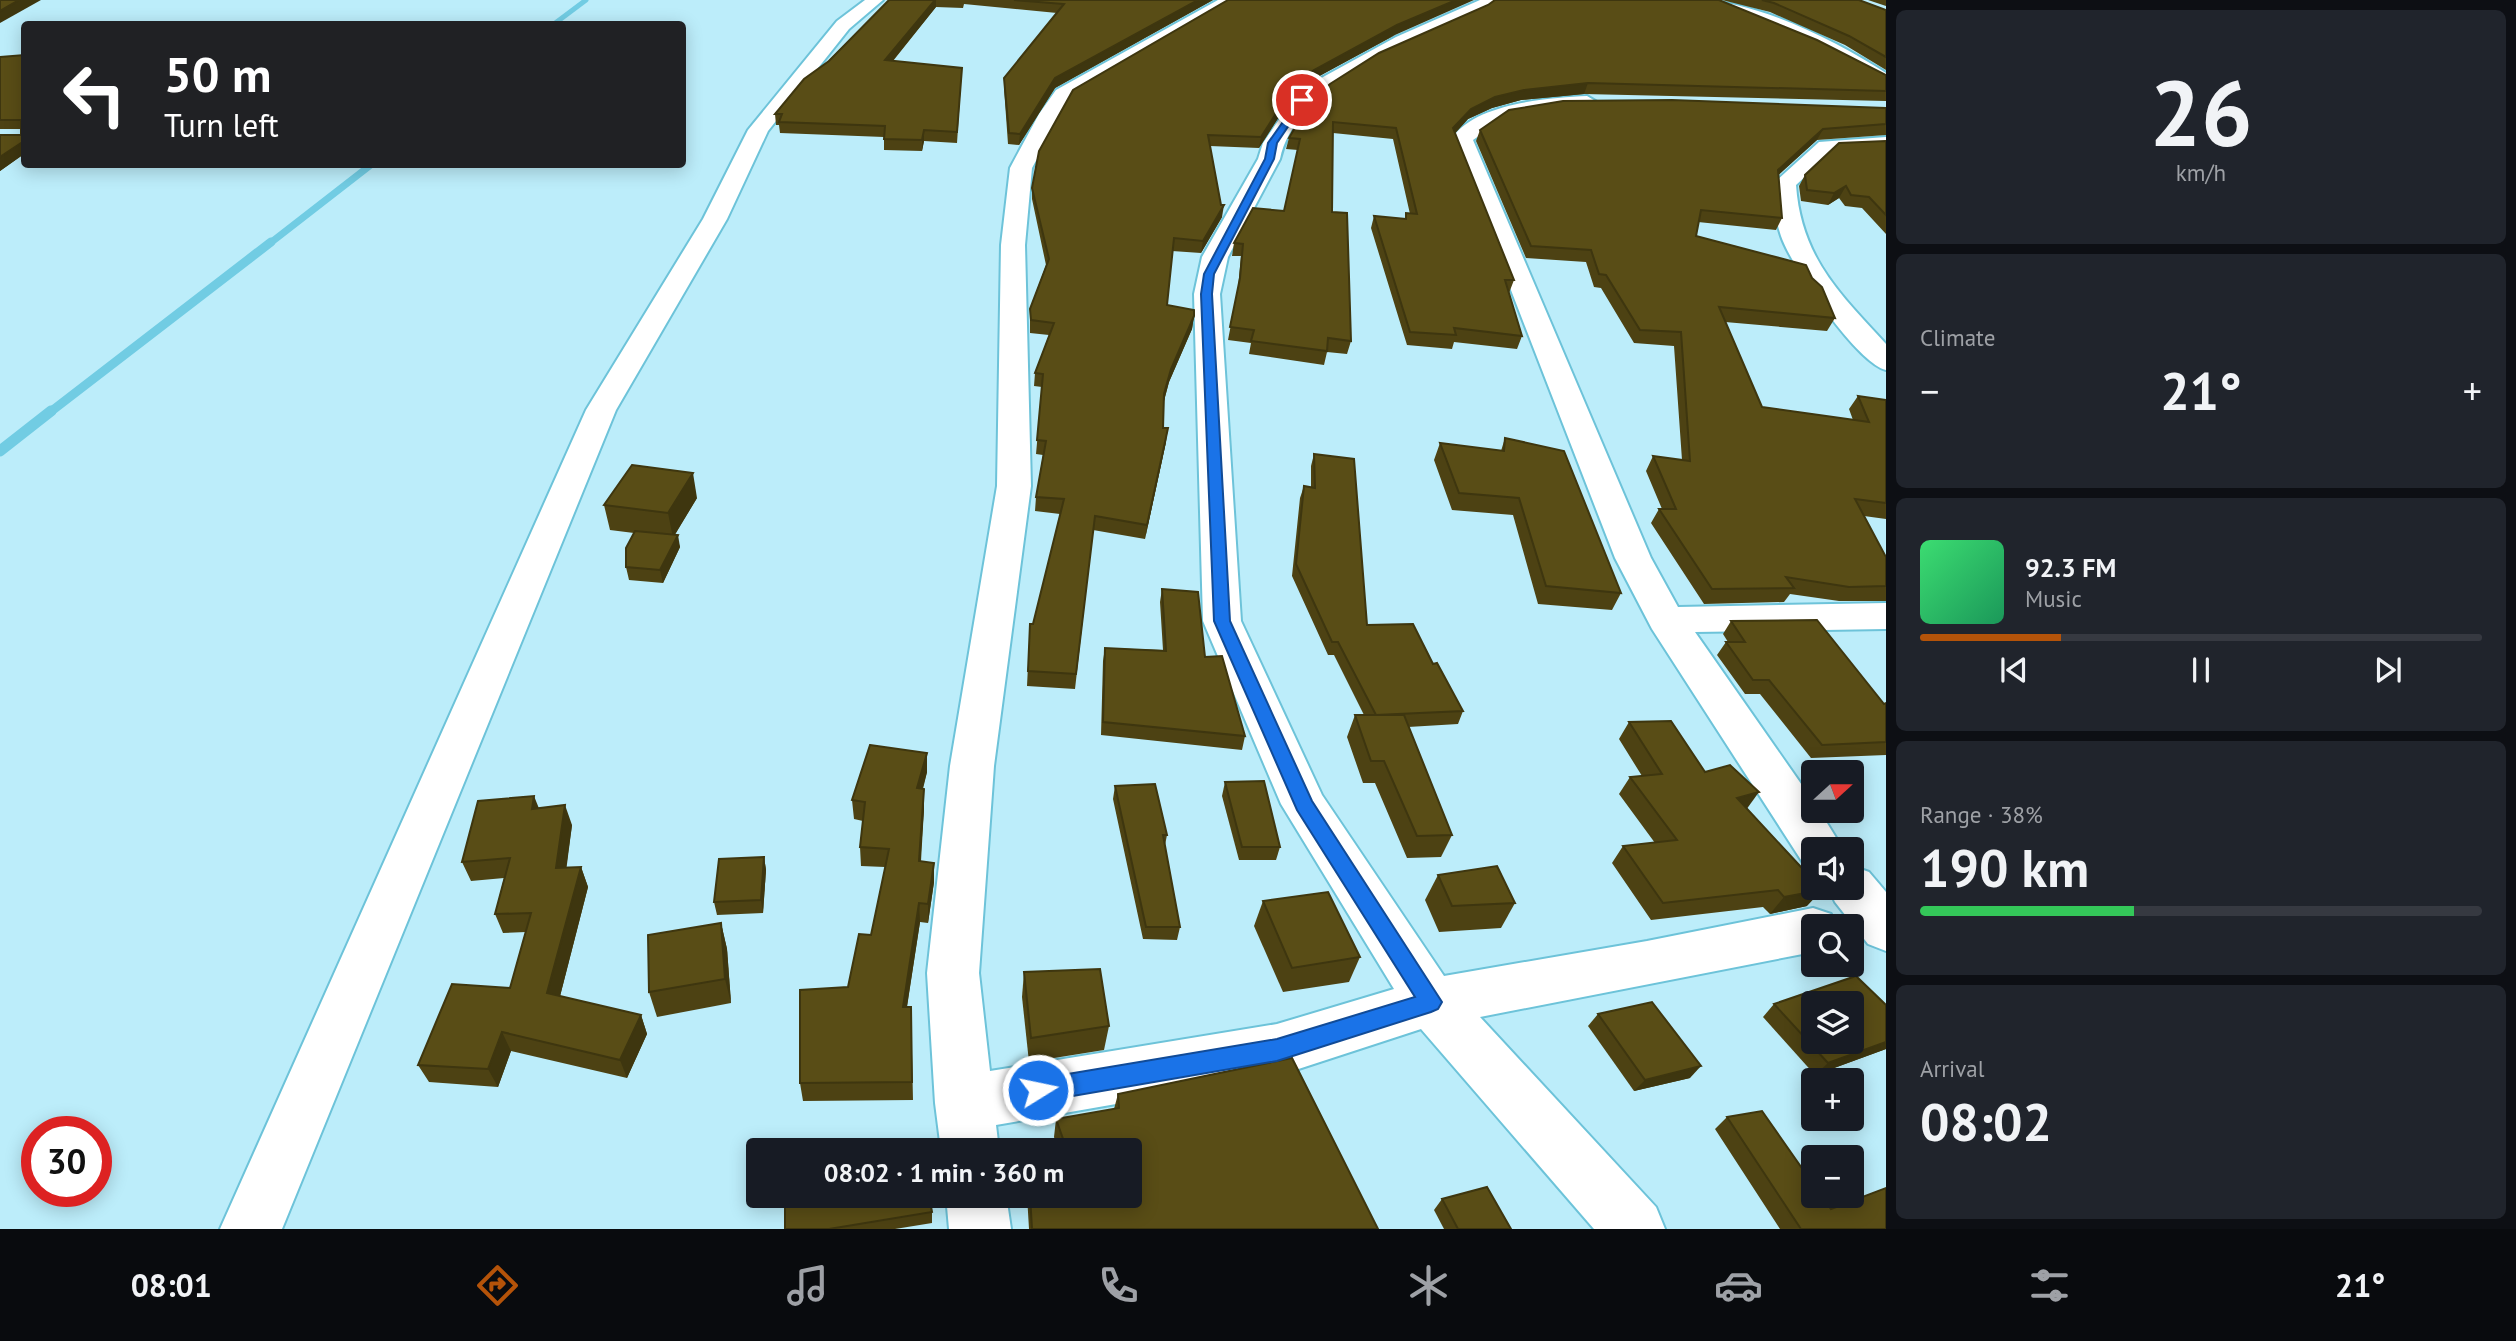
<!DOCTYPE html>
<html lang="en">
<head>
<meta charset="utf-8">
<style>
  :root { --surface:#171b24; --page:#20242c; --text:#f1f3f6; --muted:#9ea1a6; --line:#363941; --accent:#b45309 }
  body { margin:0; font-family:"PT Sans",sans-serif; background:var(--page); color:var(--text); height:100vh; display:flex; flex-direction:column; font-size:26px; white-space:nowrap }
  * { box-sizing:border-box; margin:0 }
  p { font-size:23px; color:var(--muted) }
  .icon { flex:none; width:38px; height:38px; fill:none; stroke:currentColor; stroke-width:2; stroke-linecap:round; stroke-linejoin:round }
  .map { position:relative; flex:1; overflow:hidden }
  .panel { display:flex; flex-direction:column; gap:10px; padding:10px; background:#0d0f14; width:630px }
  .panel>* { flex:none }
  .guide { position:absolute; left:21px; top:21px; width:665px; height:147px; border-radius:7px; box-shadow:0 4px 18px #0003; background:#202124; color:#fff; overflow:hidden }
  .needle { width:46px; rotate:69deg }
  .fabs { position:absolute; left:1801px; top:760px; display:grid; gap:14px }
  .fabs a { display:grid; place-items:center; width:63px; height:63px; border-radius:7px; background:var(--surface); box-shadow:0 4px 18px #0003; font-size:35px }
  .speed { position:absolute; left:21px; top:1116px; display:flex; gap:14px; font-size:35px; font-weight:700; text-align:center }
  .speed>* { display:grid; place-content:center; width:91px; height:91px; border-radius:50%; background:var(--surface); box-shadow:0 4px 18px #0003; line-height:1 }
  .speed .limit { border:10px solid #d22; background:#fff; color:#111 }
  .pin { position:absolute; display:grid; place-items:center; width:60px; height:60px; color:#fff; margin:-30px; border:4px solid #fff; border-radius:50%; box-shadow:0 2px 7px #0007 }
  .me { position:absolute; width:77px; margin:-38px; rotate:80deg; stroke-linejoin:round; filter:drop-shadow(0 0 5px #0008) }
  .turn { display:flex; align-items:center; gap:24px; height:147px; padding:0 28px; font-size:32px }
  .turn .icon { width:91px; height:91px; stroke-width:2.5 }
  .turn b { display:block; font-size:49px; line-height:60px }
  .big { font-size:52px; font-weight:800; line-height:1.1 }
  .panel .card { flex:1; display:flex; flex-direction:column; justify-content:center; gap:10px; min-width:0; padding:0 24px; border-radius:10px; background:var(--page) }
  .panel .dial { align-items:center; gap:0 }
  .dial b { font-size:91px; line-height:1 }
  .song { display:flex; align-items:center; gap:21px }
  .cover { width:84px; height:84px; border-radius:10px; background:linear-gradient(135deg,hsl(140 70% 55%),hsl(150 70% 35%)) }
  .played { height:7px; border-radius:4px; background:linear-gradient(90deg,var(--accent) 25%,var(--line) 25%) }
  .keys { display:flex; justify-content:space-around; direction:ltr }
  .heat { display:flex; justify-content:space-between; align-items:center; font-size:38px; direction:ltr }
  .charge { height:10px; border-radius:5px; background:linear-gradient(90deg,#34c759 38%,var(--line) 0) }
  .trip { position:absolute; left:746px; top:1138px; width:396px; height:70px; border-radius:7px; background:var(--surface); box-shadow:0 4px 18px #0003; font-weight:800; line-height:70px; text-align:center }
  .dock { display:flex; height:112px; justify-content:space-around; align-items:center; background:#090b0e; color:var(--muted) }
  .dock .icon { width:49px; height:49px }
  .dock .on { color:var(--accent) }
  .dock b { font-size:32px; color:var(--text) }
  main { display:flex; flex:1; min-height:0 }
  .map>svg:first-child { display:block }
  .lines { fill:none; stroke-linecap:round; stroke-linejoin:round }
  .stream-far3 { stroke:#71cce3; stroke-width:5 }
  .stream-far2 { stroke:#71cce3; stroke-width:7 }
  .stream-far1 { stroke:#71cce3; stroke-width:9 }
  .stream { stroke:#71cce3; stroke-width:11 }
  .minor-casing { stroke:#6dc3d9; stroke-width:4 }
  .minor { fill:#fff; fill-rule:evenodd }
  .wall { fill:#4d4213 }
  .shaded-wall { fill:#3e360f }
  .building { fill:#594d16; stroke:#3e360f; stroke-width:2; fill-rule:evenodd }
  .route { fill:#1a73e8; stroke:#114b97; stroke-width:2 }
</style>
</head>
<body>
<main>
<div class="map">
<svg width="1886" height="1229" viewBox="0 0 1886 1229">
  <rect width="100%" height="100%" fill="#bcedfa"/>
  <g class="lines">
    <path class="stream-far3" d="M554,24L586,0"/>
    <path class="stream-far2" d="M269,244L372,164"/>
    <path class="stream-far1" d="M49,413L271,242"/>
    <path class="stream" d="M0,451L51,411"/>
    <defs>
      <g id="minor">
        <path d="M865,0H883L849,29L768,131L727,219L616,410L282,1229H220L586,410L703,219L748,130L837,21Z"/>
        <path d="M1218,0H1237L1070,98L1032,168L1025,245L1031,486L994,766L979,973L990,1071L1277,1024L1394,989L1281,804L1203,621L1194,294L1202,257L1258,159L1263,143L1295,96L1314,82L1396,37L1480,0H1501C1490,12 1467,18 1453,24C1392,52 1296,88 1280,159L1228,257L1220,294L1241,621L1322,795L1444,976L1647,941L1813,908L1831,914L1836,926H1813V952L1480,1017L1656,1207L1665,1229H1594L1421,1029L1277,1076L996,1125L999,1150H941L935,1103L927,973L950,766L997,486L1001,245L1010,168L1039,114L1056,90Z"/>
        <path d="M1695,0C1756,0 1835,40 1886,73V87L1814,47Z"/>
        <path d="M1587,96L1597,102L1594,106C1545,118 1521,106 1473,140L1651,558L1678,607L1886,603V629L1695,632L1813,801V810H1819L1843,849H1813V866L1803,863L1652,629L1615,558L1452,138C1476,103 1548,98 1587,96Z"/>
        <path d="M1886,137V149L1832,152L1796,185C1801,257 1839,293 1886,344V370C1857,363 1791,266 1781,236C1775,219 1774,201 1774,183L1819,142Z"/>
        <path d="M1852,866L1869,872L1886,892V951L1868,944L1835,902L1828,887H1852Z"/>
        <path d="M946,1195H1006L1011,1229H949Z"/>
      </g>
    </defs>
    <use href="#minor" class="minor-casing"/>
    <use href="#minor" class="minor"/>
  </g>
  <g class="wall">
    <path d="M889,0H1213L1055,88L1019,145L1008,144L1004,88V78L1057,13L964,4L963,8L936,7L893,61L962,68L957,143L924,141L922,151L884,150V137L780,133L779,125H776L775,114Z"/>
    <path d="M1722,0H1859L1886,10V70L1845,45L1770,12Z"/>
    <path d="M1868,0H1886V6Z"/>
    <path d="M1488,5L1886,75V101L1584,94L1521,100L1492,108L1468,119L1455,133L1514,280L1509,293L1522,336L1517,349L1454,342L1452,349L1407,345L1371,228L1374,216L1405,219L1406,213L1410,214L1393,139L1333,133L1332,212L1351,341L1347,354L1327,352L1324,365L1249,354L1251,343L1228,340L1238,288L1241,256H1232L1234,243L1284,211L1298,150L1286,149L1289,138Z"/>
    <path d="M1395,35L1312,80L1293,95L1259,148L1210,146L1222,217L1201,253L1172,251L1167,305L1194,316L1192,329L1169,382L1164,401L1163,428L1166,442L1145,539L1093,530L1075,689L1027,686L1030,624H1033L1060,514L1035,511L1036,497L1043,455L1036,454L1042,387L1034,386L1035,373L1049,335L1030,333V309L1046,265L1032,199V188Z"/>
    <path d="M24,55V154L0,171V135H21V129H0V57Z"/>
    <path d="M1886,108V135L1817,140L1778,175L1782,218L1776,230L1698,222L1696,236L1812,278L1835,318L1827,331L1725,322L1762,407L1853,420L1849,409L1858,396L1886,400V519L1864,516L1886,557V601H1839L1790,594L1784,602L1704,604L1651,523L1659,509H1662L1646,471L1653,456L1682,460L1674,346L1634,343L1601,288L1594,287L1586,262L1526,258L1476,141L1480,130Z"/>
    <path d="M1886,141V234L1862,208L1845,206L1839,198L1828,205L1801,201L1799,186L1805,175Z"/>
    <path d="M1505,438L1621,593L1612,610L1538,604L1513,515L1452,510L1434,460L1440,443L1501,451Z"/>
    <path d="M1314,454L1367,625L1433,664L1463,711L1458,724L1408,727L1452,835L1441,857L1407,858L1375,783H1363L1347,737L1355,715H1364L1334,655H1328L1292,576L1300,498L1304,486L1311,487V466Z"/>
    <path d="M697,498L675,534L680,547L663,583L629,580L626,567L634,533L610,530L604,505Z"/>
    <path d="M1162,589L1205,657L1245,736L1242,750L1101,735L1103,661L1105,648L1163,650L1160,602Z"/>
    <path d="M1731,621L1884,704L1886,703V755L1811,758L1760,694H1745L1717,655L1726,642H1728L1723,634Z"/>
    <path d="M1629,722L1705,772L1747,808L1807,906L1770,914L1763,907L1651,920L1612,863L1623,846L1655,843L1619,794L1630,777L1642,776L1619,739Z"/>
    <path d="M927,753V772L923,789L924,809L921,861L934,882L928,923L920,922L907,1007H911L913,1100L803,1101L800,1083L848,987L871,935L885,867L861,866L860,847L863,821L854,819L852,800Z"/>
    <path d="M1225,782L1280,847L1276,860H1239L1222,796Z"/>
    <path d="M1115,786L1167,835L1165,845L1180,927L1177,940L1143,939L1113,799Z"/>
    <path d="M539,808L572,825L566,868L581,867L588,887L560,996L641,1015L647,1034L627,1078L511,1051L498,1087L429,1082L418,1065L510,988L526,932L503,933L495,914L504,878L471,881L462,862Z"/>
    <path d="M764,857L766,870L763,913L717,915L714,902Z"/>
    <path d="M1438,875L1515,903L1501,928L1439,932L1425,900Z"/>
    <path d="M1263,901L1360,957L1349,982L1283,992L1254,926Z"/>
    <path d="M721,923L727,949L731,1003L657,1017L649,992Z"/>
    <path d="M1024,972L1109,1026L1104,1050L1029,1062L1022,997Z"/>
    <path d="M1774,1004L1886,1049L1815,1075L1763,1017Z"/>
    <path d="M1598,1014L1690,1078L1634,1091L1588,1026Z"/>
    <path d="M1118,1094L1378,1229H1029L1027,1195H1129V1150H1058L1054,1137L1056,1119L1114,1109Z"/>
    <path d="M1727,1117L1831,1209L1886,1229H1780L1715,1129Z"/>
    <path d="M1442,1199L1511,1229H1444L1434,1210Z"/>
    <path d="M932,1212V1223L895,1229H785Z"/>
  </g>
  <g class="shaded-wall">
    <path d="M19,0H41L0,23V11Z"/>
    <path d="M935,0H936V7L885,70V60Z"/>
    <path d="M1198,0H1213L1055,88L1019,145L1020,134L1055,78Z"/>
    <path d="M1456,0H1474L1395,35L1312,80L1293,95L1259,148L1261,137L1295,84L1314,70L1397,25Z"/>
    <path d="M1588,83L1584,94L1521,100L1492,108L1468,119L1450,139L1453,128L1471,109L1495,97L1524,90Z"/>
    <path d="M1823,129L1817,140L1772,181L1778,170Z"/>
    <path d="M924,130V141L922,151V140Z"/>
    <path d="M24,141V154L0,171V157Z"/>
    <path d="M1846,186L1839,198L1828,205L1834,193Z"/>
    <path d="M1224,205L1222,217L1201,253L1203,241Z"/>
    <path d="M1194,316L1192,329L1169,382L1162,408L1164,394L1171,369Z"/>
    <path d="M1168,428L1166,442L1145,539L1147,525Z"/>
    <path d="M693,473L697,498L673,538L668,513Z"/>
    <path d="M678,535L680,547L663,583L660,570Z"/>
    <path d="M927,753V772L917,808V788Z"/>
    <path d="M924,789V809L919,880V861Z"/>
    <path d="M1759,792L1746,810L1737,798Z"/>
    <path d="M534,796L542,816L532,809Z"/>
    <path d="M565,805L572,825L564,887L556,868Z"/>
    <path d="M764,857L766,870L763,913L761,900Z"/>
    <path d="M934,863V882L928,923V904Z"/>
    <path d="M581,867L588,887L556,1012L547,993Z"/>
    <path d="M1822,890L1807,906L1770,914L1784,897Z"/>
    <path d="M919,903L920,922L904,1025L903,1007Z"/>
    <path d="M721,923L727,949L731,1003L725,979Z"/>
    <path d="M641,1015L647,1034L627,1078L620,1060Z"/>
    <path d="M502,1032L511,1051L498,1087L488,1069Z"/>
    <path d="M1886,1042V1049L1815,1075L1828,1063Z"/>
    <path d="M1701,1066L1690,1078L1634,1091L1645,1080Z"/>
  </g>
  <g class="building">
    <path d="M0,0H19L0,11Z"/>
    <path d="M889,0H935L885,60L962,68L957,132L924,130L922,140L884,139L885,126L779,122L782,114H775L804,79L829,61Z"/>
    <path d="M1014,0H1198L1055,78L1020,134L1009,133L1004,78L1064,4Z"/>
    <path d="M1228,0H1456L1397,25L1314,70L1295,84L1261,137L1208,135L1221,205H1224L1203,241L1174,238L1167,305L1194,310V316L1171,369L1164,394L1163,428H1168L1147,525L1095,516L1076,674L1028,671L1030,624H1033L1064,499L1036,497L1046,441L1037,440L1043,374L1035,373L1054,323L1031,320L1030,309L1049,259L1032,188L1039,151L1073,90Z"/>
    <path d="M1495,0H1719L1817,40L1886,75V91L1588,83L1524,90L1495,97L1471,109L1453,128L1514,280H1505L1522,336L1454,328L1456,335L1410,332L1374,216L1406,219V213L1417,214L1396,128L1333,122L1332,212L1347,213L1351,341L1328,338L1327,351L1251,341L1254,330L1230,327L1240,278L1243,244L1234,243L1253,208L1284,211L1300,139L1289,138L1309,103L1330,84L1379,53L1488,5Z"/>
    <path d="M1762,0H1859L1886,10V57L1849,36L1774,3Z"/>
    <path d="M24,55V141L0,157V135H21V120H0V57Z"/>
    <path d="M1672,100L1886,108V124L1823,129L1778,170L1782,218L1701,210L1696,236L1806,265L1812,278L1822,287L1835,318L1719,307L1762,407L1869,422L1858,396L1886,400V503L1855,499L1886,557V586L1849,587L1786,577L1794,588L1712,589L1659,509H1676L1653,456L1690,461L1681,332L1640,330L1606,275L1599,274L1591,250L1531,246L1480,130L1509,110L1563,101Z"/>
    <path d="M1886,141V215L1869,197L1851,195L1846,186L1834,193L1807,190L1805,175L1839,143Z"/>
    <path d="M1505,438L1564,451L1621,593L1546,586L1519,498L1459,493L1440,443L1504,451Z"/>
    <path d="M1314,454L1354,459L1367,625L1413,624L1433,664L1437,663L1463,711L1376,715L1338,642H1332L1296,564L1304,486L1315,488Z"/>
    <path d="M632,465L693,473L668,513L604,505Z"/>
    <path d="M635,531L678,535L660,570L626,567V548Z"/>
    <path d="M1162,589L1198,592L1205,657L1222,656L1245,736L1103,722L1105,648L1166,651Z"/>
    <path d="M1817,620L1884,704L1886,703V742L1822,745L1769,680H1753L1726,642H1745L1731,621Z"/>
    <path d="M1355,715H1404L1452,835L1417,836L1384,761H1371Z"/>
    <path d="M1671,721L1705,772L1730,765L1759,792L1737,798L1813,880V887H1820L1822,890L1784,897L1778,890L1663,903L1623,846L1677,840L1630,777L1662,774L1629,722Z"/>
    <path d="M870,745L927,753L917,788L924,789L919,861L934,863L928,904L919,903L903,1007H911L912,1082L800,1083V990L848,987L859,934L871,935L889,849L860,847L865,802L852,800Z"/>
    <path d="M1264,781L1280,847H1242L1225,782Z"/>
    <path d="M1155,784L1167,835H1163L1180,927H1146L1115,786Z"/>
    <path d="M534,796L532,809L565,805L556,868L581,867L547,993L641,1015L620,1060L502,1032L488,1069L418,1065L452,984L510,988L531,913L495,914L510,858L462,862L478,801Z"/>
    <path d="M764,857L761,900L714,902L719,859Z"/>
    <path d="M1497,866L1515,903L1452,906L1438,875Z"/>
    <path d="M1328,892L1360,957L1292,968L1263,901Z"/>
    <path d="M721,923L725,979L649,992L648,935Z"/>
    <path d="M1100,969L1109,1026L1031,1038L1024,972Z"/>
    <path d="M1856,976L1886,1005V1042L1828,1063L1774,1004ZM1813,1003H1852V1041H1813Z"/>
    <path d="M1652,1002L1701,1066L1645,1080L1598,1014Z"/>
    <path d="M1292,1058L1378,1229H1032L1030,1195H1129V1150H1067L1056,1119L1119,1108L1118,1094Z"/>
    <path d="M1762,1111L1813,1184V1195H1821L1831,1209L1886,1188V1229H1801L1727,1117Z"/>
    <path d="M1487,1187L1511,1229H1458L1442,1199Z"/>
    <path d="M785,1195H929L932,1212L829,1229H785Z"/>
  </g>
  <path class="route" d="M1299,99L1306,100L1277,143L1274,159L1214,274L1212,294L1230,621L1312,801L1442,1002L1438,1009L1431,1012L1277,1061L1038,1102L1029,1098L1026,1090L1029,1082L1038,1079L1277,1039L1415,997L1297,810L1214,621L1201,294L1204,274L1265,159L1268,143Z"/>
</svg>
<div class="fabs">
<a><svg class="needle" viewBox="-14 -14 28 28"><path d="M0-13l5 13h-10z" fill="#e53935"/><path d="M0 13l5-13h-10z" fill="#9ea1a6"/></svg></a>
<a><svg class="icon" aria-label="sound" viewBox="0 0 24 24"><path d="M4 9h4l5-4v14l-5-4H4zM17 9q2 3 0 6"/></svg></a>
<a><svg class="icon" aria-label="search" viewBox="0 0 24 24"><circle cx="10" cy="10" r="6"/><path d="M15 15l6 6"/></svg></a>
<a><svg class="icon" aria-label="layers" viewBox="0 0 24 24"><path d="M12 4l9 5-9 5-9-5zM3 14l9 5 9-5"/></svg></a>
<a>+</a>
<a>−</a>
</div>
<div class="speed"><div class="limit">30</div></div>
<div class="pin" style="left:1302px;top:100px;background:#d93025"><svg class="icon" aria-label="arrive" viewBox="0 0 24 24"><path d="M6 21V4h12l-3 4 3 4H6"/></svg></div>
<svg class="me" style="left:1038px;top:1090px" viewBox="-20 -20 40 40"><circle r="17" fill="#1a73e8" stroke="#fff" stroke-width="3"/><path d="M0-11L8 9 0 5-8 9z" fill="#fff"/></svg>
<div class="trip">08:02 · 1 min · 360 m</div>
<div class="guide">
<div class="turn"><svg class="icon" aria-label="left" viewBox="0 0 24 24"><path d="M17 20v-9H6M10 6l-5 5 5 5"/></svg><div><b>50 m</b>Turn left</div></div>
</div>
</div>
<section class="panel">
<div class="card dial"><b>26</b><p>km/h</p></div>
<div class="card"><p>Climate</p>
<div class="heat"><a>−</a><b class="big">21°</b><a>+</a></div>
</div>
<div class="card">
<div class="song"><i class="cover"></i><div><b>92.3 FM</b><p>Music</p></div></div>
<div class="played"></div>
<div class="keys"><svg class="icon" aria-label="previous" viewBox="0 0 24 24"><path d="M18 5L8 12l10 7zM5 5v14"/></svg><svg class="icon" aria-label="pause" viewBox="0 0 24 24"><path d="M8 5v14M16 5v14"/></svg><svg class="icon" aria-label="next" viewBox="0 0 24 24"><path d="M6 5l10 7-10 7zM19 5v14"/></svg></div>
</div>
<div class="card"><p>Range · 38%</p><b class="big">190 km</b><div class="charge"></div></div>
<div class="card"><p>Arrival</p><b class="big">08:02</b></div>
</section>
</main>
<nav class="dock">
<b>08:01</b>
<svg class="icon on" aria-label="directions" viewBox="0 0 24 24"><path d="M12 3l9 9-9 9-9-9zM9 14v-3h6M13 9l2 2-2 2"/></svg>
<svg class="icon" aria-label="music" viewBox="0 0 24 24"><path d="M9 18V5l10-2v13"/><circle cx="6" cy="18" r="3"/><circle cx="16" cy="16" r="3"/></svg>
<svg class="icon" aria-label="phone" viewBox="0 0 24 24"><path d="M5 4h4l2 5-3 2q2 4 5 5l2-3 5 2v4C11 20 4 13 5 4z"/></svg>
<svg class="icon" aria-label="climate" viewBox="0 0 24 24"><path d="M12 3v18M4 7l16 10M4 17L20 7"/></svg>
<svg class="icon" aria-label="car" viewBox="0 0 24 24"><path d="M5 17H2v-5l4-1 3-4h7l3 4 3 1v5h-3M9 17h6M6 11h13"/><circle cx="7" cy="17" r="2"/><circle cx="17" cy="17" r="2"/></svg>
<svg class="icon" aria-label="filters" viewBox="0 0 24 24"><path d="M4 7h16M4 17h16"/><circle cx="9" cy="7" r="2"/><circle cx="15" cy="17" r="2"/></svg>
<b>21°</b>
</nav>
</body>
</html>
